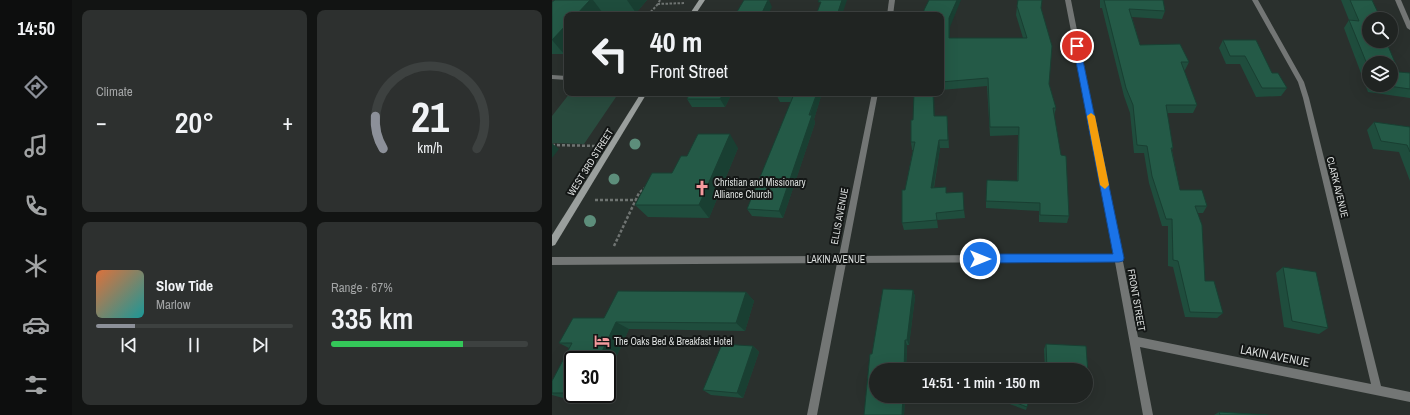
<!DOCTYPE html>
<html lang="en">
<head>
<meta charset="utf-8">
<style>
  :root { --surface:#202422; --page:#2d302f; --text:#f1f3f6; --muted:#a2a4a5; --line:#3d4140; --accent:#8c9099 }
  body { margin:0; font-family:"Archivo Narrow",sans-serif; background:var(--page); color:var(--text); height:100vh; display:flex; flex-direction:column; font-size:15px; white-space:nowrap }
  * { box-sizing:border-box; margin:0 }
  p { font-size:13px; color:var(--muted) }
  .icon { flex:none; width:22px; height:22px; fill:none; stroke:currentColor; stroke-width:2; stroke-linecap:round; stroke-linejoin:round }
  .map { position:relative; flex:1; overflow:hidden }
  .details { display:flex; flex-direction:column; gap:10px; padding:10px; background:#121413; width:480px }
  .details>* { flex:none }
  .guide { position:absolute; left:12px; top:12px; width:380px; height:84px; border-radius:8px; box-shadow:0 4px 16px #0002,0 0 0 1px var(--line); background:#202422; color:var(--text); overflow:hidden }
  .controls { position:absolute; left:810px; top:12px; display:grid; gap:8px }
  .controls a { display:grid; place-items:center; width:36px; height:36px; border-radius:50%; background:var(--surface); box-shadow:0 4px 16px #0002,0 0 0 1px var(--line); font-size:20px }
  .speed { position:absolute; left:12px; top:351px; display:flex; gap:8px; font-size:20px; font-weight:700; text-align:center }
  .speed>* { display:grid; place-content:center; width:52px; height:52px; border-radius:50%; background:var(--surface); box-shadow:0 4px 16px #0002,0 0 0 1px var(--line); line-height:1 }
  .speed .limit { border:2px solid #111; border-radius:6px; background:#fff; color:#111 }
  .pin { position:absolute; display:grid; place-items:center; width:34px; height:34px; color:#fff; margin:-17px; border:2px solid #fff; border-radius:50%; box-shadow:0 1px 4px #0007 }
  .me { position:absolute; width:44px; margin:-22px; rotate:90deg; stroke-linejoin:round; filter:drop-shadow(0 0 3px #0008) }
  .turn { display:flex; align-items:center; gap:14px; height:84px; padding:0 20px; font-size:18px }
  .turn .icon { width:52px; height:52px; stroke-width:2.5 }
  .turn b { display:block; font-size:28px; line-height:34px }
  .big { font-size:30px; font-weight:600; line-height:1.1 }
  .details .widget { flex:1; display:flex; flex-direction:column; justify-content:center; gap:6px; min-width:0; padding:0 14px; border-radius:8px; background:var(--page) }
  .details .dial { align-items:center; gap:0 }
  .dial svg { height:104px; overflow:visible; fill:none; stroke:var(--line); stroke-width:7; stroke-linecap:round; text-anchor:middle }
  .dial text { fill:var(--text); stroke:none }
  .song { display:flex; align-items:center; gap:12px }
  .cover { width:48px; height:48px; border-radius:6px; background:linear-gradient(135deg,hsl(20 70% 55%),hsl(180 70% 35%)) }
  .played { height:4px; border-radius:2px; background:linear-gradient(90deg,var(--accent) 20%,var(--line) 20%) }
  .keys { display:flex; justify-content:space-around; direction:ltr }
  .heat { display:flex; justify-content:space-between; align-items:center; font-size:22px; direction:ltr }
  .charge { height:6px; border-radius:3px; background:linear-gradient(90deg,#34c759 67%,var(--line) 0) }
  .details .tiles { flex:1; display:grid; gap:10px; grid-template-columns:repeat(2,1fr) }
  .trip { position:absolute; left:317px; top:363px; width:224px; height:40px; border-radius:20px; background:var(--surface); box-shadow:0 4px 16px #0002,0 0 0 1px var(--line); font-weight:600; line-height:40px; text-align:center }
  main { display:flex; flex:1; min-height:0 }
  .dock { display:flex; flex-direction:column; width:72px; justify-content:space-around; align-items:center; background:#0d0e0e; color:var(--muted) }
  .dock .icon { width:28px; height:28px }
  .dock .on { color:var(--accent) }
  .dock b { font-size:18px; color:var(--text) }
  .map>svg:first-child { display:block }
  .green { fill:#294b3e }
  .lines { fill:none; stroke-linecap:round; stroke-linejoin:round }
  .path-far1 { stroke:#6f7472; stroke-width:2; stroke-dasharray:2.5 1.5; stroke-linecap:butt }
  .path { stroke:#6f7472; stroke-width:2.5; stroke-dasharray:3 2; stroke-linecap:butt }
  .street { fill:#737675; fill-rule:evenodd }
  .secondary { fill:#9a9f9d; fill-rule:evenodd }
  .tree { fill:#5d8e7b }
  .wall { fill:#1f4d3d; fill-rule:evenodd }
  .shaded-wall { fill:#193f32 }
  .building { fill:#245a47; stroke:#193f32 }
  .route { fill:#1a73e8; stroke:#114b97 }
  .slow { fill:#f59e0b }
  .labels { text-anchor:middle; stroke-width:4; stroke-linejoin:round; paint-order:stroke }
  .street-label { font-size:10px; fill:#dadddc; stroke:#141716 }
  .poi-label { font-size:10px; fill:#dadddc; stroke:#141716; text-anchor:start }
  .near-street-label { font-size:12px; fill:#dadddc; stroke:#141716 }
</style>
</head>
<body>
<main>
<nav class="dock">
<b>14:50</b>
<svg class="icon on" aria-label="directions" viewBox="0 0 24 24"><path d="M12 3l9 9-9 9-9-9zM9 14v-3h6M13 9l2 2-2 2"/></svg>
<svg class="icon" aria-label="music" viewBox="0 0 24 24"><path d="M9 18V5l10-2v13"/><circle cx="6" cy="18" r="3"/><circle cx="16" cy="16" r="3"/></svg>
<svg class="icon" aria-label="phone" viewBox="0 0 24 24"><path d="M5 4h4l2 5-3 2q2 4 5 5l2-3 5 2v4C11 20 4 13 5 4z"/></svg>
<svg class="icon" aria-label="climate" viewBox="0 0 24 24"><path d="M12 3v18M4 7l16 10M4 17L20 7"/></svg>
<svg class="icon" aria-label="car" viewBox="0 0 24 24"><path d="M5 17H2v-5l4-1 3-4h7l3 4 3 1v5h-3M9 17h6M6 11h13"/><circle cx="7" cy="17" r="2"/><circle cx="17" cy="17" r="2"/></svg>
<svg class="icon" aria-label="filters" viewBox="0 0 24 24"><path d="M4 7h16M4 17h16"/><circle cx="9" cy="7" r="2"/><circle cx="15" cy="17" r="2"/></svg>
</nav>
<section class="details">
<div class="tiles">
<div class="widget"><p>Climate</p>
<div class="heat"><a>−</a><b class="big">20°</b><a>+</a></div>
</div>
<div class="widget dial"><svg viewBox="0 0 100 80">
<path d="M14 69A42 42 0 1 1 86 69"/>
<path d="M14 69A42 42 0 0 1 8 44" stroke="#8c9099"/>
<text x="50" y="56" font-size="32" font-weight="700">21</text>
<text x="50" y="72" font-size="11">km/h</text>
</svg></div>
<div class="widget">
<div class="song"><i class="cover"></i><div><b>Slow Tide</b><p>Marlow</p></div></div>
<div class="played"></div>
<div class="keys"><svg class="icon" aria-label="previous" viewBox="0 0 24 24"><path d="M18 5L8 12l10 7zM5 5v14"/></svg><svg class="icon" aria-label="pause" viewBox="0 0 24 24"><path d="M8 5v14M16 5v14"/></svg><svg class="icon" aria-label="next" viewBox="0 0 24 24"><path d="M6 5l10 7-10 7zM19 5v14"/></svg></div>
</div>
<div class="widget"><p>Range · 67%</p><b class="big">335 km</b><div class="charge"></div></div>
</div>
</section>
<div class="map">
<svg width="858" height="415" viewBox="0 0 858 415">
  <rect width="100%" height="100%" fill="#2a302d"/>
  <path class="green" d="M18,93L66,94L32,144L0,143V116Z"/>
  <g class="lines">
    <g class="path-far1">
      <path d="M108,0L106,4L133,3"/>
      <path d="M96,15L106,4"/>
    </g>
    <g class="path">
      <path d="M0,145L45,146"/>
      <path d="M43,200H84"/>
      <path d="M62,246L87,193L93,188"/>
    </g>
    <g class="street">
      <path d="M337,0H343L341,15H335Z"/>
      <path d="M513,0H519L586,337L819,384L751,98L746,82L700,0H706L752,82L757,98L829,386L858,392V402L588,347L601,415H591L563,262L294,263L265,415H255L285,263L0,265V257L287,256L320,93H326L295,256L562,254Z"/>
      <path d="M843,0H849L858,21V30L855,28Z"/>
      <path d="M0,75L15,76V80L0,79Z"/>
    </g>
    <g class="secondary">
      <path d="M147,0H153L143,15H137Z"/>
      <path d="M89,93H95L3,245L0,246V235Z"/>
    </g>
  </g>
  <g class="tree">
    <circle cx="83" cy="144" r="5.5"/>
    <circle cx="62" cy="179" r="5.5"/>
    <circle cx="38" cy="221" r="6"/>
  </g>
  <g class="wall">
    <path d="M3,0H95L84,13L50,12L47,15H15V51L12,54H0V2Z"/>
    <path d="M548,0H611L613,11L610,19L580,17L588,45L637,62L633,70H632L645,105L641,113H615L621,148L620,150L628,190L655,206L651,213H646L653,281L671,313L665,318L633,317L621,267L616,266V226H610L597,183L592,153H582L578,113L572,96L550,8H548Z"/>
    <path d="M789,0H821L820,1L829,19H817L847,72L858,73V98L816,92L792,28L797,20ZM817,63L839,85H817Z"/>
    <path d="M465,6L489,8L497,84L504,108L502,116L517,216L515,223L487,222V211L434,208V201L465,181L466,135L438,136L435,86L389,90V15L398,27L397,38H471L464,15Z"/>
    <path d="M671,40L720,73L735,88L729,96L704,97L688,64H674L667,48Z"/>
    <path d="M138,93H180L173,107H140L135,99Z"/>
    <path d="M224,93H270L262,119L263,123L231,218L200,216L195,209L239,102H228L224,94Z"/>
    <path d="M382,93V116H395L397,148H388L382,188L394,193L412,210L413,218L385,220L386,228L352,230L350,223L353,190L361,150H360L359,142L361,120Z"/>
    <path d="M822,122L858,127V181L847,152L821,149L815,130Z"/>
    <path d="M186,148L157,218L96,217L83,205L120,173L135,156Z"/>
    <path d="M731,267L776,328L767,334L732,327L724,273Z"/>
    <path d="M331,289L361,290L363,297L357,345H355L354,370H324V396H353L352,415H312L318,354H320Z"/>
    <path d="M194,292L202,301L193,331L77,329L55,377V360H21V394H47L45,399L11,398L0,395V381L17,348L7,343L52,318Z"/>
    <path d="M494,344L534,346L537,388L534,392V370H493L492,349Z"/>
    <path d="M201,346L207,352L191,398L159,395L151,390Z"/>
    <path d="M450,396L475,407L474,410L449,401Z"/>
    <path d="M667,412L716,415H662Z"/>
  </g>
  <g class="shaded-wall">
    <path d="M38,0H41L50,12L47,15H24Z"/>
    <path d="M75,0H95L84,13Z"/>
    <path d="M216,0H217L220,7L216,15H209Z"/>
    <path d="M290,0H295L290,15H285Z"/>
    <path d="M405,0H409L398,27L397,47V18Z"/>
    <path d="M15,24V51L12,54L0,40Z"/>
    <path d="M172,93H180L173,107L168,99Z"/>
    <path d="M265,93H270L262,119L263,123L231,218L227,211Z"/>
    <path d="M381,93H382L383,124L382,116Z"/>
    <path d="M178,134L186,148L157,218L147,205Z"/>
    <path d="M387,140L388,148L380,196L379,188Z"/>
    <path d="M0,143L7,149L0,158Z"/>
    <path d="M361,290L363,297L357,345L355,340Z"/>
    <path d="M194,292L202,301L193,331L184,323Z"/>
    <path d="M64,322L77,329L55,377V360H46Z"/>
    <path d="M353,340L355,345L354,370H352Z"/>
    <path d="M201,346L207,352L191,398L185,393Z"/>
    <path d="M32,394H47L45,399Z"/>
    <path d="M351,396H353L352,415H350Z"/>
  </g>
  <g class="building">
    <path d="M3,0H38L24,15H15V24L0,40V2Z"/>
    <path d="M192,0H216L209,15H183Z"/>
    <path d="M267,0H290L285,15H264L269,2H266Z"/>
    <path d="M377,0H405L397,18V38H475L465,6L466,0H490L489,8L500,46L497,84L504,108H501L509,155L514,156L517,216L488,215V203L434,201L435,180L466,181L467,127H438L436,78L389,82V15H372V10Z"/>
    <path d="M552,0H611L613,11L577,9L588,45L628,44L637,62H629L645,105H614L621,148H619L628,190H650L655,206H643L650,225L653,281H662L671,313L638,312L626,261L621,260L620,219H614L600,176L595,146L585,145L581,105L574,88Z"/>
    <path d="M798,0H820L829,19H817V41H834L847,72L858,73V89L829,85H839V63H817V69L797,20L807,21Z"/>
    <path d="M671,40H704L720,73H726L735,88H710L693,56H678Z"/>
    <path d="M138,93H172L168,99H135Z"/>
    <path d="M224,93H265L257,115H260L227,211L195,209L242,94H224Z"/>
    <path d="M362,93H381L382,116H395L396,140H387L379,188L394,187V193L411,192L412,210L384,213L385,220L350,223V190H353L363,142H359V120H361Z"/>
    <path d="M822,122L858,127V152L855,145L829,141Z"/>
    <path d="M146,134H178L147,205H83L100,173H120L129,156H135Z"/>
    <path d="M731,267L764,272L776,328L740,321Z"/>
    <path d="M331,289L361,290L355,340H353L352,370H324V396H351L350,415H312L318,354H320Z"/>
    <path d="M66,291L194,292L184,323L64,322L46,360H21V393H0V381L20,343H7L21,318H52Z"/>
    <path d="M170,344L201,346L185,393L151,390Z"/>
    <path d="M494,344L534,346L537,388H534V370H495Z"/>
    <path d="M458,368L465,370H458Z"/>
    <path d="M450,396H478L475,407L449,397Z"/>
    <path d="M667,412L716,415H668Z"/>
  </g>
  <path class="route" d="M525,43L528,46L572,258L571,261L567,262L428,263L425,262L424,259L425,256L428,254H561L521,46Z"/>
  <path class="slow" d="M539,113L543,116L557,185L553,189L548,185L535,116Z"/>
  <defs>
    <symbol id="church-bare" viewBox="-9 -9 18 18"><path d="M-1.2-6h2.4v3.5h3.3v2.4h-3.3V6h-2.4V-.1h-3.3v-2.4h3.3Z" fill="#f59b9e" stroke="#141716" stroke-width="2.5" paint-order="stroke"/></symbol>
    <symbol id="hotel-bare" viewBox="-9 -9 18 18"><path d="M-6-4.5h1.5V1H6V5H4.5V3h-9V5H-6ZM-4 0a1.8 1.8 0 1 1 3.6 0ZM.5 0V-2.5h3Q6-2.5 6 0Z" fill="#f59b9e" stroke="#141716" stroke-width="2.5" paint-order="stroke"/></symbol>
  </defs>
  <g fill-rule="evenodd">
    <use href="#church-bare" x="139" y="177" width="22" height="22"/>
    <use href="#hotel-bare" x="39" y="330" width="22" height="22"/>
  </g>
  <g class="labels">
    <g class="street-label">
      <text transform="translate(38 162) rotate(-58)" y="4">WEST 3RD STREET</text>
      <text transform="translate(786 187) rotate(76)" y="4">CLARK AVENUE</text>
      <text transform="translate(287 216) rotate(-79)" y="4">ELLIS AVENUE</text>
      <text x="284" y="263">LAKIN AVENUE</text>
      <text transform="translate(585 300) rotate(80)" y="4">FRONT STREET</text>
    </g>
    <g class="poi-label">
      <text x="162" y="186">Christian and Missionary<tspan x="162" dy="12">Alliance Church</tspan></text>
      <text x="62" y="345">The Oaks Bed &amp; Breakfast Hotel</text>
    </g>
    <g class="near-street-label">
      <text transform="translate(723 356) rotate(11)" y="4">LAKIN AVENUE</text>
    </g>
  </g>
</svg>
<div class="controls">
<a><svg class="icon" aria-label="search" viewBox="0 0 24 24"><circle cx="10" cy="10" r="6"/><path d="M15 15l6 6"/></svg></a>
<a><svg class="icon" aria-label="layers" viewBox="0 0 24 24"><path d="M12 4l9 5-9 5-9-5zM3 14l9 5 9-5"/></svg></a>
</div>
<div class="speed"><div class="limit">30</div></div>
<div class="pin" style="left:525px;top:46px;background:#d93025"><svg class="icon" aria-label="arrive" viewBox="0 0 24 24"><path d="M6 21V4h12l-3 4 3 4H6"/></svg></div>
<svg class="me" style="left:428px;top:259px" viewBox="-20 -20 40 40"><circle r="17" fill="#1a73e8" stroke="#fff" stroke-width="3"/><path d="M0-11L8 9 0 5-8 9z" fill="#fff"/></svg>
<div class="trip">14:51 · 1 min · 150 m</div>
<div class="guide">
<div class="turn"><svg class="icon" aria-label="left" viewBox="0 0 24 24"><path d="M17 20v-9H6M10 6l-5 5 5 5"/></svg><div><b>40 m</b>Front Street</div></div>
</div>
</div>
</main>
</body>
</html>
